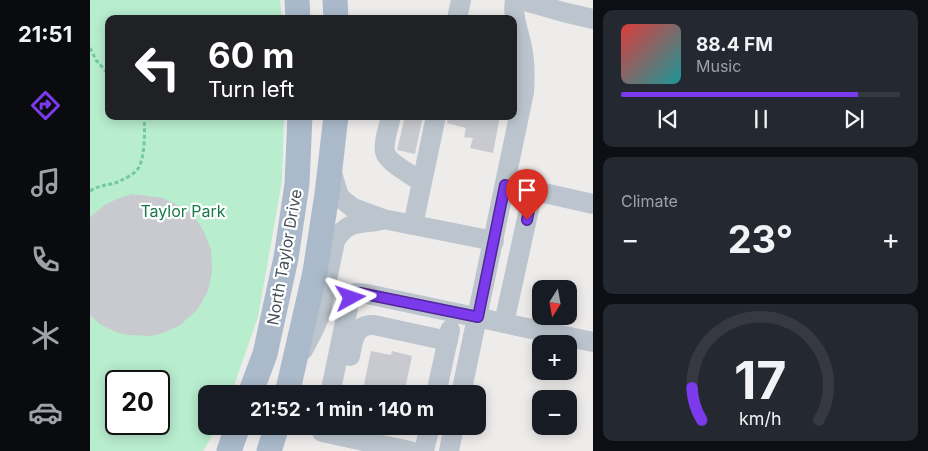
<!DOCTYPE html>
<html lang="en">
<head>
<meta charset="utf-8">
<style>
  :root { --surface:#171b24; --page:#242831; --text:#f1f3f6; --muted:#9ea1a6; --line:#363941; --accent:#7c3aed }
  body { margin:0; font-family:Inter,sans-serif; background:var(--page); color:var(--text); height:100vh; display:flex; flex-direction:column; font-size:19px; white-space:nowrap }
  * { box-sizing:border-box; margin:0 }
  p { font-size:16px; color:var(--muted) }
  .icon { flex:none; width:28px; height:28px; fill:none; stroke:currentColor; stroke-width:2; stroke-linecap:round; stroke-linejoin:round }
  .map { position:relative; flex:1; overflow:hidden }
  .panel { display:flex; flex-direction:column; gap:10px; padding:10px; background:#0d0f14; width:335px }
  .panel>* { flex:none }
  .hud { position:absolute; left:15px; top:15px; width:412px; height:105px; border-radius:10px; box-shadow:0 2px 12px #0003; background:#202124; color:#fff; overflow:hidden }
  .needle { width:32px; rotate:191deg }
  .controls { position:absolute; left:442px; top:280px; display:grid; gap:10px }
  .controls a { display:grid; place-items:center; width:45px; height:45px; border-radius:10px; background:var(--surface); box-shadow:0 2px 12px #0003; font-size:25px }
  .speed { position:absolute; left:15px; top:370px; display:flex; gap:10px; font-size:25px; font-weight:700; text-align:center }
  .speed>* { display:grid; place-content:center; width:65px; height:65px; border-radius:50%; background:var(--surface); box-shadow:0 2px 12px #0003; line-height:1 }
  .speed .limit { border:2px solid #111; border-radius:8px; background:#fff; color:#111 }
  .pin { position:absolute; display:grid; place-items:center; width:42px; height:42px; color:#fff; margin:-51px -21px; border-radius:50% 50% 50% 0; rotate:-45deg; box-shadow:0 0 5px #0007 }
  .pin .icon { rotate:45deg }
  .me { position:absolute; width:55px; margin:-28px; rotate:85deg; stroke-linejoin:round; filter:drop-shadow(0 0 4px #0008) }
  .turn { display:flex; align-items:center; gap:18px; height:105px; padding:0 20px; font-size:22px }
  .turn .icon { width:65px; height:65px; stroke-width:2.5 }
  .turn b { display:block; font-size:35px; line-height:42px }
  .big { font-size:38px; font-weight:700; line-height:1.1 }
  .panel .tile { flex:1; display:flex; flex-direction:column; justify-content:center; gap:8px; min-width:0; padding:0 18px; border-radius:10px; background:var(--page) }
  .panel .dial { align-items:center; gap:0 }
  .dial svg { height:130px; overflow:visible; fill:none; stroke:var(--line); stroke-width:7; stroke-linecap:round; text-anchor:middle }
  .dial text { fill:var(--text); stroke:none }
  .song { display:flex; align-items:center; gap:15px }
  .cover { width:60px; height:60px; border-radius:8px; background:linear-gradient(135deg,hsl(0 70% 55%),hsl(180 70% 35%)) }
  .played { height:5px; border-radius:2px; background:linear-gradient(90deg,var(--accent) 85%,var(--line) 85%) }
  .keys { display:flex; justify-content:space-around; direction:ltr }
  .heat { display:flex; justify-content:space-between; align-items:center; font-size:28px; direction:ltr }
  .trip { position:absolute; left:108px; top:385px; width:288px; height:50px; border-radius:10px; background:var(--surface); box-shadow:0 2px 12px #0003; font-weight:700; line-height:50px; text-align:center }
  main { display:flex; flex:1; min-height:0 }
  .tab-bar { display:flex; flex-direction:column; width:90px; justify-content:space-around; align-items:center; background:#090b0e; color:var(--muted) }
  .tab-bar .icon { width:35px; height:35px }
  .tab-bar .selected { color:var(--accent) }
  .tab-bar b { font-size:22px; color:var(--text) }
  .map>svg:first-child { display:block }
  .green { fill:#b8edce; fill-rule:evenodd }
  .building { fill:#c8cad0 }
  .lines { fill:none; stroke-linecap:round; stroke-linejoin:round }
  .path { stroke:#71cba0; stroke-width:3; stroke-dasharray:4 2.5; stroke-linecap:butt }
  .minor { stroke:#bcc5ce; stroke-width:20 }
  .major { stroke:#aabacb; stroke-width:25 }
  .route-casing { stroke:#51269a; stroke-width:12 }
  .route { stroke:#7c3aed; stroke-width:9 }
  .labels { text-anchor:middle; stroke-width:4.5; stroke-linejoin:round; paint-order:stroke }
  .park-label { font-size:16px; fill:#177849; stroke:#fff }
  .street-label { font-size:16px; fill:#444e58; stroke:#fff }
</style>
</head>
<body>
<main>
<nav class="tab-bar">
<b>21:51</b>
<svg class="icon selected" aria-label="directions" viewBox="0 0 24 24"><path d="M12 3l9 9-9 9-9-9zM9 14v-3h6M13 9l2 2-2 2"/></svg>
<svg class="icon" aria-label="music" viewBox="0 0 24 24"><path d="M9 18V5l10-2v13"/><circle cx="6" cy="18" r="3"/><circle cx="16" cy="16" r="3"/></svg>
<svg class="icon" aria-label="phone" viewBox="0 0 24 24"><path d="M5 4h4l2 5-3 2q2 4 5 5l2-3 5 2v4C11 20 4 13 5 4z"/></svg>
<svg class="icon" aria-label="climate" viewBox="0 0 24 24"><path d="M12 3v18M4 7l16 10M4 17L20 7"/></svg>
<svg class="icon" aria-label="car" viewBox="0 0 24 24"><path d="M5 17H2v-5l4-1 3-4h7l3 4 3 1v5h-3M9 17h6M6 11h13"/><circle cx="7" cy="17" r="2"/><circle cx="17" cy="17" r="2"/></svg>
</nav>
<div class="map">
<svg width="503" height="451" viewBox="0 0 503 451">
  <rect width="100%" height="100%" fill="#eeebeb"/>
  <path class="green" d="M0,0H190L192,19H19V116H194L192,181L168,317L141,394H116V426H128L113,451H0ZM26,381H69V424H26Z"/>
  <g class="building">
    <path d="M315,116H333L325,154L307,150Z"/>
    <path d="M358,116H410L403,153L380,148L383,138L374,137L376,128L357,123Z"/>
    <path d="M42,194L73,198L97,210L108,222L114,232L121,250L122,271L118,291L107,310L89,326L70,334L61,336L38,335L29,333L11,325L0,315V217L15,205L27,199Z"/>
    <path d="M281,351L301,355L302,351L322,356L314,394H272Z"/>
  </g>
  <g class="lines">
    <g class="path">
      <path d="M0,48L6,60L19,75"/>
      <path d="M0,191C11,184 19,186 30,181C36,178 45,174 49,167C55,156 55,129 54,116"/>
    </g>
    <g class="minor">
      <path d="M431,0L473,12L503,19"/>
      <path d="M367,19L371,0"/>
      <path d="M301,116C299,126 293,143 295,152C297,162 323,176 332,182"/>
      <path d="M241,170L249,196L253,200L263,208L293,219L404,241"/>
      <path d="M432,188L503,204"/>
      <path d="M323,225L346,116"/>
      <path d="M414,323L443,191"/>
      <path d="M213,350L224,329L230,315L245,241C258,219 270,225 291,220"/>
      <path d="M260,356C263,341 264,324 284,325L358,341"/>
      <path d="M240,394L259,303L261,297L266,293L277,294L503,342"/>
      <path d="M346,394L360,330"/>
      <path d="M371,394L434,92C435,77 435,62 432,47C429,31 422,17 425,0"/>
      <path d="M233,426L232,432L320,451"/>
      <path d="M334,451L340,426"/>
      <path d="M359,451L364,426"/>
    </g>
    <g class="major">
      <path d="M207,0L208,19"/>
      <path d="M245,0L246,19"/>
      <path d="M160,394L175,354L196,258L207,184L210,116"/>
      <path d="M197,394L225,272L237,194L246,116"/>
      <path d="M139,451L148,426"/>
      <path d="M179,451L187,426"/>
    </g>
  </g>
  <g class="lines">
    <defs>
      <path id="route" d="M261,298L265,293H270L388,317L415,185L443,191L437,220"/>
    </defs>
    <use href="#route" class="route-casing"/>
    <use href="#route" class="route"/>
  </g>
  <g class="labels">
    <g class="park-label">
      <text x="93" y="217">Taylor Park</text>
    </g>
    <g class="street-label">
      <text transform="translate(194 257) rotate(-80)" y="6">North Taylor Drive</text>
    </g>
  </g>
</svg>
<div class="controls">
<a><svg class="needle" viewBox="-14 -14 28 28"><path d="M0-13l5 13h-10z" fill="#e53935"/><path d="M0 13l5-13h-10z" fill="#9ea1a6"/></svg></a>
<a>+</a>
<a>−</a>
</div>
<div class="speed"><div class="limit">20</div></div>
<div class="pin" style="left:437px;top:220px;background:#d93025"><svg class="icon" aria-label="arrive" viewBox="0 0 24 24"><path d="M6 21V4h12l-3 4 3 4H6"/></svg></div>
<svg class="me" style="left:261px;top:298px" viewBox="-20 -20 40 40"><path d="M0-17L14 15 0 8-14 15z" fill="#7c3aed" stroke="#fff" stroke-width="4"/></svg>
<div class="trip">21:52 · 1 min · 140 m</div>
<div class="hud">
<div class="turn"><svg class="icon" aria-label="left" viewBox="0 0 24 24"><path d="M17 20v-9H6M10 6l-5 5 5 5"/></svg><div><b>60 m</b>Turn left</div></div>
</div>
</div>
<section class="panel">
<div class="tile">
<div class="song"><i class="cover"></i><div><b>88.4 FM</b><p>Music</p></div></div>
<div class="played"></div>
<div class="keys"><svg class="icon" aria-label="previous" viewBox="0 0 24 24"><path d="M18 5L8 12l10 7zM5 5v14"/></svg><svg class="icon" aria-label="pause" viewBox="0 0 24 24"><path d="M8 5v14M16 5v14"/></svg><svg class="icon" aria-label="next" viewBox="0 0 24 24"><path d="M6 5l10 7-10 7zM19 5v14"/></svg></div>
</div>
<div class="tile"><p>Climate</p>
<div class="heat"><a>−</a><b class="big">23°</b><a>+</a></div>
</div>
<div class="tile dial"><svg viewBox="0 0 100 80">
<path d="M14 69A42 42 0 1 1 86 69"/>
<path d="M14 69A42 42 0 0 1 8 49" stroke="#7c3aed"/>
<text x="50" y="56" font-size="32" font-weight="700">17</text>
<text x="50" y="72" font-size="11">km/h</text>
</svg></div>
</section>
</main>
</body>
</html>
